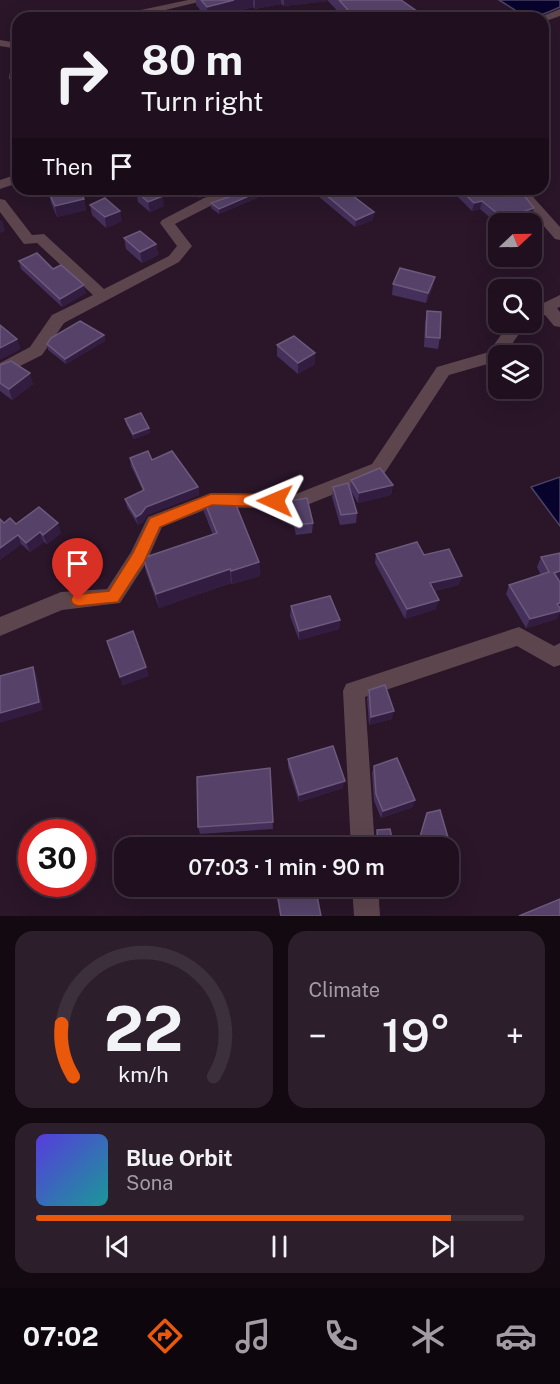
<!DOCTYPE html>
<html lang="en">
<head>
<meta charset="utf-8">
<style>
  :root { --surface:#20101f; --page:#2d1e2c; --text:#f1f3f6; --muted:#a29da4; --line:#3d303d; --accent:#ea580c }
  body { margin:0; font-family:"Public Sans",sans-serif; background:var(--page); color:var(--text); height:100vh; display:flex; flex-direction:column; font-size:22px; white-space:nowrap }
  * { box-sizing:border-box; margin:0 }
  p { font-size:20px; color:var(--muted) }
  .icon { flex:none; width:33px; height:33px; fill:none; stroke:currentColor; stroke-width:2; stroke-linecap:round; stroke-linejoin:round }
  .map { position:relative; height:916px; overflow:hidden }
  .drawer { display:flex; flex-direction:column; gap:15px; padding:15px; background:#120911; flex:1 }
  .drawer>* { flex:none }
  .top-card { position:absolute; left:12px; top:12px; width:537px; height:183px; border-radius:18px; box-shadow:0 6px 24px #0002,0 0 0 2px var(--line); background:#20101f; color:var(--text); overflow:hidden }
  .needle { width:39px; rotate:68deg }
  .controls { position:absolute; left:488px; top:213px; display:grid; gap:12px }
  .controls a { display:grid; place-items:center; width:54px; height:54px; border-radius:12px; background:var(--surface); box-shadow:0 6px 24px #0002,0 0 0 2px var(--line); font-size:30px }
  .speed { position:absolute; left:18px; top:819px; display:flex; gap:12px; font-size:30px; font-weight:700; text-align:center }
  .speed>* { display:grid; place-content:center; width:78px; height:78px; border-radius:50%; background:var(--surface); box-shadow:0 6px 24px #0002,0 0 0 2px var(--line); line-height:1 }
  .speed .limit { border:9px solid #d22; background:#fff; color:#111 }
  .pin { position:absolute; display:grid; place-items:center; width:51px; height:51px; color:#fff; margin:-62px -26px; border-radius:50% 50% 50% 0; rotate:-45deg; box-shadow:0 0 6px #0007 }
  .pin .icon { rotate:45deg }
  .me { position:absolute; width:66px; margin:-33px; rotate:271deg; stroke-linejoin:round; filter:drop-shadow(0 0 4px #0008) }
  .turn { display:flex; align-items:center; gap:21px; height:126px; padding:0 30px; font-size:27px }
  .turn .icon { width:78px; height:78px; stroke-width:2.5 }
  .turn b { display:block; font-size:42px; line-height:51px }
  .then { display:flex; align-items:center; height:57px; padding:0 30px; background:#0003; gap:12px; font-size:22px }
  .big { font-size:45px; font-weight:600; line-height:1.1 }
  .drawer .tile { flex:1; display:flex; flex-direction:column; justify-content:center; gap:9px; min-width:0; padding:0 21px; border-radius:18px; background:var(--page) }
  .drawer .dial { align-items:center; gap:0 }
  .dial svg { height:156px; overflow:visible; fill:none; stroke:var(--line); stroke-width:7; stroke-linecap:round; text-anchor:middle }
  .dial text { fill:var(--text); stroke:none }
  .song { display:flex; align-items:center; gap:18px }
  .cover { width:72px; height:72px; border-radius:9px; background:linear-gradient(135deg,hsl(250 70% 55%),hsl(180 70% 35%)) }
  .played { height:6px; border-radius:3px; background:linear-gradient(90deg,var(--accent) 85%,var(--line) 85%) }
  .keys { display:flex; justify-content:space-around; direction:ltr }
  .heat { display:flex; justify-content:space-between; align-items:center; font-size:33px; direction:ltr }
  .drawer .tiles { flex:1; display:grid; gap:15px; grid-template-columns:1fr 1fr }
  .tile:last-child { grid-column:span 2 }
  .trip { position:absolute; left:114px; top:837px; width:345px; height:60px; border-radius:18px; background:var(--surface); box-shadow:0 6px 24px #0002,0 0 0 2px var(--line); font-weight:600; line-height:60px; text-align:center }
  .menu { display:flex; height:96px; justify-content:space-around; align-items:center; background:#0d060c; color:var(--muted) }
  .menu .icon { width:42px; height:42px }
  .menu .selected { color:var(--accent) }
  .menu b { font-size:27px; color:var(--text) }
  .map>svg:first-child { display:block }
  .water { fill:#08032c; stroke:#4b4363; stroke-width:1.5 }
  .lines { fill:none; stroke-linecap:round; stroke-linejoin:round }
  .street { fill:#5d454e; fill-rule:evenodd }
  .wall { fill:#44305a }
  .shaded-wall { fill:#321d40 }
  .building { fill:#564269; stroke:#6c597c; stroke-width:1.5 }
  .route { fill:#ea580c; stroke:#983908; stroke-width:1.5 }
</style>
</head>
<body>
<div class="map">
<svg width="560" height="916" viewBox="0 0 560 916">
  <rect width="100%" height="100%" fill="#2a1529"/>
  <g class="water">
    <path d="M499,0H560V7C525,23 531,19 499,0Z"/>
    <path d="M560,477V526L531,487Z"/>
  </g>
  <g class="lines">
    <g class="street">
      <path d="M188,0H207L132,18H112L117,15Z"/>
      <path d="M560,9V16L543,22V18H538Z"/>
      <path d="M0,40L18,43V49L0,46Z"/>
      <path d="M18,51V86L14,85L9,78L13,54Z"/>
      <path d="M18,174V183L0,189V180Z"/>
      <path d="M233,189H254L252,192L214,204L175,224L192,246L179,262L64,323L42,355L0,376V363L30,347L52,315L93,295L37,243L24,244L0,212V199L5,200L32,235L44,234L104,289L169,256L177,246L160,223L162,220L204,198Z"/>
      <path d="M512,189H526L560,227V240L555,239Z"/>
      <path d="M560,295V307L557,308L560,312V327L554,326L545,315L531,321V309Z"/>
      <path d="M510,322H527L504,356H498V361L449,375L384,474L297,509L212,507L162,527L146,563L120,603L62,610L0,636V617L61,592L107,589L131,552L148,517L211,493L296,494L372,464L437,367L489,352Z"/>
      <path d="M519,627L554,646L560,643V665L554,667L517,646L365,697L375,848H351L343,691L346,684Z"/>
      <path d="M352,886H378L380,916H354Z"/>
    </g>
  </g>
  <g class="wall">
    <path d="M196,0H401L421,14V18H344L328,1L284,6L281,4L255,9L253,7L212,18H207L196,5Z"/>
    <path d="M188,189H226L199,198Z"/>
    <path d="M318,189L374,212L373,220L355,227L318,196Z"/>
    <path d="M450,189H519L532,216L511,224H498L480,209L472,211Z"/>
    <path d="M136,191L164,206L150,212L138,202Z"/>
    <path d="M49,193L84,199L86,210L57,217L51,203Z"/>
    <path d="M256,193L257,198L219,214L211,208V203Z"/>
    <path d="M90,205L122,221L106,228L92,215Z"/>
    <path d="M124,238L156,244L158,255L142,263L126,249Z"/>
    <path d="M19,261L53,269L86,293L62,307L21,269Z"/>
    <path d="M393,284L433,287L426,303L392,295Z"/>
    <path d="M427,311L440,338L438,349L424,347L425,322Z"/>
    <path d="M104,335L105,341L66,364L48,350L47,344Z"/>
    <path d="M277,345L315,353V364L298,374L277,356Z"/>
    <path d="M0,365L33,384L12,400L0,391Z"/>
    <path d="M125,419L149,428L150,433L134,439L126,424Z"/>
    <path d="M130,458L152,460L198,487L199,495L147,515L143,522L138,525L127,507L125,499L143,491L131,466Z"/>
    <path d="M351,480L393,485L391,495L358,503L351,491L357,513L356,523L340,525L332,497L333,487L350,489Z"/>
    <path d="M203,498L259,562L260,576L232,584L231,583L159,608L146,572L143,558L213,535L204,512Z"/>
    <path d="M290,501L313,523L312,533L296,535L290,511Z"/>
    <path d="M0,519L4,523L16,524L61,533L47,544L44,542L30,552L21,544L0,560Z"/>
    <path d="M376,554L424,555L459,585L434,591L436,609L405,619L375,563Z"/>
    <path d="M541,557L560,580H559L557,619L526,628L506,594L509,585L541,575L537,567Z"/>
    <path d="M291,606L340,620L339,629L299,640L290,616Z"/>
    <path d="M369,690L392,719L369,725L367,699Z"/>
    <path d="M288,759L343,788L299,802L288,767Z"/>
    <path d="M374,766L413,807L381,818L374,801L372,773Z"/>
    <path d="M270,768L273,829L200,834L198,827Z"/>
    <path d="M427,813L449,841L446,847L416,848Z"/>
    <path d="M377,830L394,848H378L376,834Z"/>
    <path d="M275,886H276L321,916H280Z"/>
  </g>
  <g class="shaded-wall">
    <path d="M234,0H253V7L212,18H208L207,7Z"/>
    <path d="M255,0H281V4L255,9Z"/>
    <path d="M284,0H328V1L284,6Z"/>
    <path d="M421,14V18H407Z"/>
    <path d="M198,189H226L199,198Z"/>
    <path d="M256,193L257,198L219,214V209Z"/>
    <path d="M163,196L164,206L150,212L148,202Z"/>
    <path d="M84,199L86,210L57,217L55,206Z"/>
    <path d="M482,201L480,209L472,211L474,203Z"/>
    <path d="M534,208L532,216L511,224H503L504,219Z"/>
    <path d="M120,211L122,221L106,228L105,217Z"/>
    <path d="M374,212L373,220L355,227L356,220Z"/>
    <path d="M2,220L5,231L0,233V221Z"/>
    <path d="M156,244L158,255L142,263L140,252Z"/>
    <path d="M435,277L433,287L426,303L428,293Z"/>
    <path d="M84,285L86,293L62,307L60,299Z"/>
    <path d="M104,335L105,341L66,364L65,359Z"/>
    <path d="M17,339L21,349L0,360V348Z"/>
    <path d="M315,353V364L298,374V363Z"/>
    <path d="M30,373L33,384L12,400L9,389Z"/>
    <path d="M149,428L150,433L134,439L133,434Z"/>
    <path d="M393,485L391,495L358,503L359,493Z"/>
    <path d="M198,487L199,495L147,515L143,522L138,525L136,517L146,507Z"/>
    <path d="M58,523L61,533L47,544L43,535Z"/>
    <path d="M40,532L44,542L30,552L26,543Z"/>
    <path d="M18,535L21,544L0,560V548Z"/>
    <path d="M259,562L260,576L232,584L231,571Z"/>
    <path d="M230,569L231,583L159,608L156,594Z"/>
    <path d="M560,571V580L550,582L554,573Z"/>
    <path d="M462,576L459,585L428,592L430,583Z"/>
    <path d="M439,600L436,609L405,619L407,609Z"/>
    <path d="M560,603V613L557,619L526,628L530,619Z"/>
    <path d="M340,620L339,629L299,640V631Z"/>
    <path d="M33,667L37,676L43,710L0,723V713Z"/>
    <path d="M146,667L149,676L122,686L120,677Z"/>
    <path d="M394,711L392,719L369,725L371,717Z"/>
    <path d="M345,781L343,788L299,802V795Z"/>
    <path d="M415,800L413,807L381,818L383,811Z"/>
  </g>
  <g class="building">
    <path d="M201,0H234L207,7Z"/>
    <path d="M339,0H401L421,14L407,18H355Z"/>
    <path d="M67,189H79L84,199L55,206L49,193Z"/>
    <path d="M141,189H155L163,196L148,202L136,191Z"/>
    <path d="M252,189L256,193L219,209L211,203Z"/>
    <path d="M319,189H344L374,212L356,220Z"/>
    <path d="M460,189H519L534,208L504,219L482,201L474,203Z"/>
    <path d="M105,198L120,211L105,217L90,205Z"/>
    <path d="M140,231L156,244L140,252L124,238Z"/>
    <path d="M37,253L53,269L61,265L84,285L60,299L19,261Z"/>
    <path d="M400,268L435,277L428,293L393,284Z"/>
    <path d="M427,311L441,312L440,338L426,337Z"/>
    <path d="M80,321L104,335L65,359L47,344L51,338Z"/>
    <path d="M0,325L17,339L0,348Z"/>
    <path d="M294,336L315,353L298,363L277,345Z"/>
    <path d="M11,361L30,373L9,389L0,383V365Z"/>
    <path d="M141,413L149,428L133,434L125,419Z"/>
    <path d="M148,451L152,460L172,451L198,487L146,507L141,514L136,517L125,499L144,490L130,458Z"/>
    <path d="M380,468L393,485L359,493L351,480Z"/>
    <path d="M348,483L357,513L341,515L333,487Z"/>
    <path d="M212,495H232L259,562L231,571L230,569L156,594L143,558L217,533L203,498Z"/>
    <path d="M307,498L313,523L296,525L290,501Z"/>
    <path d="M39,507L58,523L43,535L40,532L26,543L18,535L0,548V519L4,523L10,518L16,524Z"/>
    <path d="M417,542L424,555L449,549L462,576L430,583L439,600L407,609L376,554Z"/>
    <path d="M560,553V571L554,573L560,582V603L557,604L560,608V611L530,619L509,585L549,572L541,557Z"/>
    <path d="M330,596L340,620L299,631L291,606Z"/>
    <path d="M133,631L146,667L120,677L107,641Z"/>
    <path d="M33,667L39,702L0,713V676Z"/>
    <path d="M385,685L394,711L371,717L369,690Z"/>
    <path d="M333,746L345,781L299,795L288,759Z"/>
    <path d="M397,758L415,800L383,811L376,794L374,766Z"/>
    <path d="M270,768L273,822L198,827L197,777Z"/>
    <path d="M440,810L449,841L417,847L427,813Z"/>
    <path d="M390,829L394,848H379L377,830Z"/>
    <path d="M276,886H315L321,916H281Z"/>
    <path d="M560,899V916H519Z"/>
  </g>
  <path class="route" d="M211,494L275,495L280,497L283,501L280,505L275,507L212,505L160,527L144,562L118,602L78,606L73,604L71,600L73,595L109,591L133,553L150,518Z"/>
</svg>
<div class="controls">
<a><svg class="needle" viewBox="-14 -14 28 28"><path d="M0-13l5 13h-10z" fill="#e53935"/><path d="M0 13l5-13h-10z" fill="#a29da4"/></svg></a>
<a><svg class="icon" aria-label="search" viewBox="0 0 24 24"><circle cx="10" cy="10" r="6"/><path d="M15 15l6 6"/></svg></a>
<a><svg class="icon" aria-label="layers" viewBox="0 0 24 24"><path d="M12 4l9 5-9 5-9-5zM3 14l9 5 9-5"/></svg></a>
</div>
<div class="speed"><div class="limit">30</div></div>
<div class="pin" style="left:78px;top:600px;background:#d93025"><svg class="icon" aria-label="arrive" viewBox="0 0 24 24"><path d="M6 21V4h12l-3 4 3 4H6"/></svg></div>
<svg class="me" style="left:275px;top:501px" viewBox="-20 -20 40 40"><path d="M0-17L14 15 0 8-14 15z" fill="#ea580c" stroke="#fff" stroke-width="4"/></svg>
<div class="trip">07:03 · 1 min · 90 m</div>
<div class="top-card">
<div class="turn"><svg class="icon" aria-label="right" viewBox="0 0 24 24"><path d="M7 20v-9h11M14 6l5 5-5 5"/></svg><div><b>80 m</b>Turn right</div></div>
<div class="then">Then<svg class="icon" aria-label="arrive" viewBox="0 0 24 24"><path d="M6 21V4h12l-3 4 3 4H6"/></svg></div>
</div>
</div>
<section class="drawer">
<div class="tiles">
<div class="tile dial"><svg viewBox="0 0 100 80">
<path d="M14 69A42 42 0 1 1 86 69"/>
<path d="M14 69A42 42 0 0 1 8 42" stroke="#ea580c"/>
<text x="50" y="56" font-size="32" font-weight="700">22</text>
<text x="50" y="72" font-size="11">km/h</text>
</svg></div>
<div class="tile"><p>Climate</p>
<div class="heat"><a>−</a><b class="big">19°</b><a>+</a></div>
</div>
<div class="tile">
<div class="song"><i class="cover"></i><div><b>Blue Orbit</b><p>Sona</p></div></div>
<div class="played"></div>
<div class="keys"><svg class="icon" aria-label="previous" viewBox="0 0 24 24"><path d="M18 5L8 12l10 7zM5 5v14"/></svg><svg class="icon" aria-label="pause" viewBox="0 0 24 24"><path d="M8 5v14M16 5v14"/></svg><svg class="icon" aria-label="next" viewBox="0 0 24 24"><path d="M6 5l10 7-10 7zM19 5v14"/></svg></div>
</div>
</div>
</section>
<nav class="menu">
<b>07:02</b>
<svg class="icon selected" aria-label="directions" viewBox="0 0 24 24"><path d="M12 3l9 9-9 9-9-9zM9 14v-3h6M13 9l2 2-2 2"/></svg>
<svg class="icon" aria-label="music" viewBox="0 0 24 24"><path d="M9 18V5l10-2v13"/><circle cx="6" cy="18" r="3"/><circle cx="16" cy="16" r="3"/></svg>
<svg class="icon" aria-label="phone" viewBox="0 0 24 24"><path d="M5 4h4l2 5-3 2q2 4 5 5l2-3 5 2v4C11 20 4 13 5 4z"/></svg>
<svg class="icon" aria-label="climate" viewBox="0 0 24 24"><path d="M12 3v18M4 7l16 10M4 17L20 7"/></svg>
<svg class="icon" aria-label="car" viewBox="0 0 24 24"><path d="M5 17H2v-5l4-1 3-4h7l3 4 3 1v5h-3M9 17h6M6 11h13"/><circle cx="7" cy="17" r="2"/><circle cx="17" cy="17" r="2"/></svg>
</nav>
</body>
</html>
